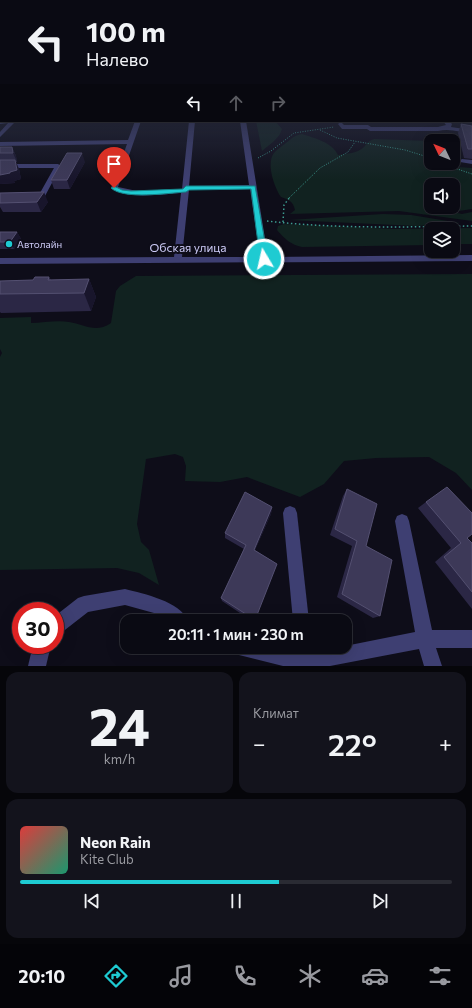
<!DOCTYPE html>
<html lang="ru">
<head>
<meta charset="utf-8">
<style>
  :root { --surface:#0a0a13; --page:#13131c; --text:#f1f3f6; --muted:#999aa0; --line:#2a2b33; --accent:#1ecbd2 }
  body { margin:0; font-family:Commissioner,sans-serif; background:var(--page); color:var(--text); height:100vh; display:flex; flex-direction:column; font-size:15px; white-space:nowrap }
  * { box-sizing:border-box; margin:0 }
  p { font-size:13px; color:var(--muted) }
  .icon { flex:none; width:22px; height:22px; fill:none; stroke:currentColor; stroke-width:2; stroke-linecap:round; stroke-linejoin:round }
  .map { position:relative; height:666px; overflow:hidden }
  .drawer { display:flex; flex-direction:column; gap:6px; padding:6px; background:#06060a; flex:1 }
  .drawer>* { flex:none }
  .guide { position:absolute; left:0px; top:0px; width:472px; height:122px; box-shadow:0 4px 16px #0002,0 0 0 1px var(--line); background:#0a0a13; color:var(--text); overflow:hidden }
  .needle { width:26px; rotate:313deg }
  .fabs { position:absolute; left:424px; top:134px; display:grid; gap:8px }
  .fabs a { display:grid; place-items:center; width:36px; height:36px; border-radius:8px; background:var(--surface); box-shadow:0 4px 16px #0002,0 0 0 1px var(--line); font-size:20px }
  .speed { position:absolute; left:12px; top:602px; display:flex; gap:8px; font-size:20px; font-weight:700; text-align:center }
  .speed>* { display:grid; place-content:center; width:52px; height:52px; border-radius:50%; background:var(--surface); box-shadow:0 4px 16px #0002,0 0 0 1px var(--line); line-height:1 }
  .speed .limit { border:6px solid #d22; background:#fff; color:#111 }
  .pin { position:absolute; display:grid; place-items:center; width:34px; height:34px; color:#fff; margin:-41px -17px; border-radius:50% 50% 50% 0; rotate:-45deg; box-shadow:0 0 4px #0007 }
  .pin .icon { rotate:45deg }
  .me { position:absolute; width:44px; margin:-22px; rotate:351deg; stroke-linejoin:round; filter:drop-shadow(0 0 3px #0008) }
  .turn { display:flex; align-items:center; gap:14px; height:84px; padding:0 20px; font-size:18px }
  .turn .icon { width:52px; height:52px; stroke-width:2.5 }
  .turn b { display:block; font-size:28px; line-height:34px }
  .lanes { display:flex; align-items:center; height:38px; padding:0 20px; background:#0003; justify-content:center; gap:20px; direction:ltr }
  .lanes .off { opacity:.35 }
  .big { font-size:30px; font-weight:600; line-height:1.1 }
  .drawer .widget { flex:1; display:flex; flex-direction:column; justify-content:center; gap:6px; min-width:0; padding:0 14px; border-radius:12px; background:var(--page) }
  .drawer .dial { align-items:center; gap:0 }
  .dial b { font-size:52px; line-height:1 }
  .song { display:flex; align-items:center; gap:12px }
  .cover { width:48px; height:48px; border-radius:6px; background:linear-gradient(135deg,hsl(0 70% 55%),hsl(160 70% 35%)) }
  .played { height:4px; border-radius:2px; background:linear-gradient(90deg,var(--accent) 60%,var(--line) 60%) }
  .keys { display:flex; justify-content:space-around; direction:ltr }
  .heat { display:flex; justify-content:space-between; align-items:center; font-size:22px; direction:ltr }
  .drawer .tiles { flex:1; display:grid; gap:6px; grid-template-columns:1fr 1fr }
  .widget:last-child { grid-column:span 2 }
  .trip { position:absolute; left:120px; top:614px; width:232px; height:40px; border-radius:12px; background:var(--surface); box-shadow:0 4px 16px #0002,0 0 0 1px var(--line); font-weight:600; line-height:40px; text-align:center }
  .menu { display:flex; height:64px; justify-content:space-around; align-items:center; background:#040408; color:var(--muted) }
  .menu .icon { width:28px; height:28px }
  .menu .selected { color:var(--accent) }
  .menu b { font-size:18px; color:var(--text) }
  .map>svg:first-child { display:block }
  .green { fill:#112220; fill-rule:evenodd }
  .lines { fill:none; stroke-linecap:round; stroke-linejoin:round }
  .path-far1 { stroke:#3c9c90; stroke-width:1; stroke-dasharray:1 1.5; stroke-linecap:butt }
  .path { stroke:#3c9c90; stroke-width:1.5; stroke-dasharray:1.5 2.5; stroke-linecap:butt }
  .minor { fill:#3e3f72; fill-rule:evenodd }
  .wall { fill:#2b2745 }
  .shaded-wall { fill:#18152b }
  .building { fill:#3d3958; stroke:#545071 }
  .route { fill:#1ecbd2; stroke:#148488 }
  .poi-dot { fill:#1ecbd2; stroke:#0e0d19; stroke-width:1.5 }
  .labels { text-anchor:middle; stroke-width:4; stroke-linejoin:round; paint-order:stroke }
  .far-poi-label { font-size:10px; fill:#ceccf8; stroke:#0e0d19; text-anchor:start }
  .street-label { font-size:12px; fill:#ceccf8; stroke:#0e0d19 }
</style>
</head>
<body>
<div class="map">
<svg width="472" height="666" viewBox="0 0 472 666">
  <rect width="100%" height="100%" fill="#0e0d19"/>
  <g class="green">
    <path d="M256,121H275L282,129C280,138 269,145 262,151Z"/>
    <path d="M302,134C314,138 332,142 338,155C346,154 358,153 364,147C368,143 368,141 374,139L431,141V163L453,162L458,167L472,168V209L452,212L462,214L472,212V221L399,211L290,214L295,210C293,201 289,200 281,197C274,187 266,163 274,153C277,149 282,146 286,143C292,138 295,135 302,134ZM431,185H453V207H431Z"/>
    <path d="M383,214L411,215L460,223L417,226L289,220Z"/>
    <path d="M284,224L394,229L472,228V244H453V229H431V245L302,247C291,245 285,239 277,230L278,226Z"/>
    <path d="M472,274V490L456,473L429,457L376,458L344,461L324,484L300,497L247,477L220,482L185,481L186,466L183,457L175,454L146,459L137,524L141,542L149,550L159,585L139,573L117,568L0,570V357L2,353L0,349V318L31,317V323C43,323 56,320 69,322C84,324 95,334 111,323L116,291L120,286L136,276Z"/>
  </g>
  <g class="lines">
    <g class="path-far1">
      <path d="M320,130L337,138L405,150L431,158"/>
      <path d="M258,158L271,151L294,133L334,127"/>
      <path d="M440,163L472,174"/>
      <path d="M289,198L320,168L348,152L355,142"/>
    </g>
    <g class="path">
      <path d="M267,221C335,229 404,227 472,226"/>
      <path d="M283,222L284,205L290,197"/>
    </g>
    <g class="minor">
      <rect x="0" y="108" width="1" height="2"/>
      <path d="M0,120L1,121H89L86,123H14L0,137V132L8,123L0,124Z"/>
      <path d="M135,121H141L118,187L137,191L182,189L189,121H195L189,186L249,185L240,121H246L268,257L472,255V261L0,264V258L174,257L181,193C164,194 124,200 111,188L127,144L0,146V142L128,140ZM250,189L260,257H182L189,190Z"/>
      <path d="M443,121H449L452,124L451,127L472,130V134C461,132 449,128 438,131H370L367,129H342L338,124L341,122L344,125H368L371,127H438L446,125Z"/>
      <path d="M462,159L472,160V164L460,162L459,161Z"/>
      <path d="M0,164H58L61,166L45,196L32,199L29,197L30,196L40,193L54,168H0Z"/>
      <path d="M290,506L295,508L297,513L309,621H293L283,513L285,508Z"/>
      <path d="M402,514L407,516L409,521L432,630H472V648H436L442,666H424L419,649L330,666H283L231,653L228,647H277L296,651L295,647H313V652L345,647V646L415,632L395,521L397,516Z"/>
      <path d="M125,589C144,594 180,601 188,621H166L154,613L125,605L88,612L61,633L55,635V616L78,598L84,596Z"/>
      <path d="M33,645H51L46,666H28Z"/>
    </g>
  </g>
  <g class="wall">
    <path d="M461,124L472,126V159L464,158L458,133Z"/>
    <path d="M0,147H12L16,156L17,162H16L19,169L21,179L14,181L15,183L0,184Z"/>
    <path d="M85,162L70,189H54L51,180Z"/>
    <path d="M0,193L48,202L41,212H3L0,207Z"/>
    <path d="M0,232H17L21,239L14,249H0Z"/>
    <path d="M49,277L51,280L89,279L96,297L91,311L1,313L0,312V281L33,280Z"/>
    <path d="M347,489L366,546L380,616L373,618L337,597L352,546L330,535L343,496Z"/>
    <path d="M426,502L467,538L472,543V609L435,562L451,548L418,508Z"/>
    <path d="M272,507L271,514L255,550L277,564L254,621H252L222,601L221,598L244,549L225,538V533Z"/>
  </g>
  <g class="shaded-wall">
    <path d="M12,147L16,156L17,162L13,153Z"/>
    <path d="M82,153L85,162L70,189L67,180Z"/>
    <path d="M15,160L19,169L21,179L14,181L15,183L0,184V175L10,172Z"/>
    <path d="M44,192L48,202L41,212L37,202Z"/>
    <path d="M17,232L21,239L14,249L10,242Z"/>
    <path d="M89,279L96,297L91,311L84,293Z"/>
    <path d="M272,507L271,514L253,554L254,550Z"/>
  </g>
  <g class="building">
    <path d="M461,124L472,126V149H468Z"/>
    <path d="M0,147H12L13,153H0Z"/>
    <path d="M67,153H82L67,180H51Z"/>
    <path d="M0,160H15L17,170L10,172V173L0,175Z"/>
    <path d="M44,192L37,202L0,203V193Z"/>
    <path d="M0,232H17L10,242H0Z"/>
    <path d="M35,277H49L48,280L89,279L84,293L0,294V281L33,280Z"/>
    <path d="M447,487L472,513V534L467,538L472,543V592L444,557L461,543L426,502Z"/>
    <path d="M347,489L377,504L366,546L392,560L380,616L342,594L357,541L335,529Z"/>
    <path d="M245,492L272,507L254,550L277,564L255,620L221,598L246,545L225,533Z"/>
  </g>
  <linearGradient id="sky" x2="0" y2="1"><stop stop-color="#08070e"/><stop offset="0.48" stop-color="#303549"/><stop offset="1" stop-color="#303549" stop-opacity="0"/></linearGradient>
  <rect width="472" height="180" fill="url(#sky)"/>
  <path class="route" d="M114,186L122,190L131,191L183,189L186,186H255L268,259L264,262L260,259L251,189L189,190L186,192C168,193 124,200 111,188Z"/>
  <circle class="poi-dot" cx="9" cy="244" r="4"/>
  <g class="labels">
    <g class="far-poi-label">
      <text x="17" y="248">Автолайн</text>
    </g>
    <g class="street-label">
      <text x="188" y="252">Обская улица</text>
    </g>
  </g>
</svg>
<div class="fabs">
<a><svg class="needle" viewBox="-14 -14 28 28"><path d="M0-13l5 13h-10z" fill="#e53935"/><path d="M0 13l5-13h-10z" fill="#999aa0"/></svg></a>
<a><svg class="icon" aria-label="sound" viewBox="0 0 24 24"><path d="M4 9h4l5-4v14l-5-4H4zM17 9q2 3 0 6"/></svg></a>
<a><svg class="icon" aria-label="layers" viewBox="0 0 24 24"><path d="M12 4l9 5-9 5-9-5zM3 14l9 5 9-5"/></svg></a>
</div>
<div class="speed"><div class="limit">30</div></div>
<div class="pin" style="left:114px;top:188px;background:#d93025"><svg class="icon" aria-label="arrive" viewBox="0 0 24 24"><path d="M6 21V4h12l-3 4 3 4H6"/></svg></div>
<svg class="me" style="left:264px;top:259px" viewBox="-20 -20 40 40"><circle r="17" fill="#1ecbd2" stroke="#fff" stroke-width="3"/><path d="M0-11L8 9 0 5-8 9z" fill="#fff"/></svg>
<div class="trip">20:11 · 1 мин · 230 m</div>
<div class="guide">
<div class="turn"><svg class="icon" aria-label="left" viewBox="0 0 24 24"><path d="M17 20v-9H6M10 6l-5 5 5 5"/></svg><div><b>100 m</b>Налево</div></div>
<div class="lanes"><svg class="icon" aria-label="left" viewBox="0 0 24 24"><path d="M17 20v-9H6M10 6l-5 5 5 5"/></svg><svg class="icon off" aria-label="ahead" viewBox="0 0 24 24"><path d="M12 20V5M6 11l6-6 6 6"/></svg><svg class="icon off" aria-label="right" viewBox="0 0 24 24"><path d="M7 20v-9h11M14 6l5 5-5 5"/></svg></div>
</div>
</div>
<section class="drawer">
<div class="tiles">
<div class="widget dial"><b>24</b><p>km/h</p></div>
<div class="widget"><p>Климат</p>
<div class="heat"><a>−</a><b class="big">22°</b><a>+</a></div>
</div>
<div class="widget">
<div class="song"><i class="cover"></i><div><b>Neon Rain</b><p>Kite Club</p></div></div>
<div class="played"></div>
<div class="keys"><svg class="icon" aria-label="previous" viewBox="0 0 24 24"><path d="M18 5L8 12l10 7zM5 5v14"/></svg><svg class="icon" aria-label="pause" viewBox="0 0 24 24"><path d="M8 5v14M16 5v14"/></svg><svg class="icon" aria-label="next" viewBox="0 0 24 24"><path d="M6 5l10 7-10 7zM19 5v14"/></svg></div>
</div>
</div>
</section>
<nav class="menu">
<b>20:10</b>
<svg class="icon selected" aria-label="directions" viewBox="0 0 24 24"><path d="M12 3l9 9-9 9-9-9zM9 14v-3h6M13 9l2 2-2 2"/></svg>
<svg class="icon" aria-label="music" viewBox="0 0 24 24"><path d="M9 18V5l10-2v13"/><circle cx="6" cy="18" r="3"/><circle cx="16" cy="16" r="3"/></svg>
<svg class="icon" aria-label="phone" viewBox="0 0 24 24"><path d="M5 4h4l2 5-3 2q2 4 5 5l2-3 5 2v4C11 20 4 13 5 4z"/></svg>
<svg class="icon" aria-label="climate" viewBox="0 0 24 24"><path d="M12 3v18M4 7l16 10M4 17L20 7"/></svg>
<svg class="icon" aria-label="car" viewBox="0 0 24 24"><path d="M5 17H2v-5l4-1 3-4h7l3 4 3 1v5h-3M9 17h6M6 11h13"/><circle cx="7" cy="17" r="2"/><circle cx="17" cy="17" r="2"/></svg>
<svg class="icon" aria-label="filters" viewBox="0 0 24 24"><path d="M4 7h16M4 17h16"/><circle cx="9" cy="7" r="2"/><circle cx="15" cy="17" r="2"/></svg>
</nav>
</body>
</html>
